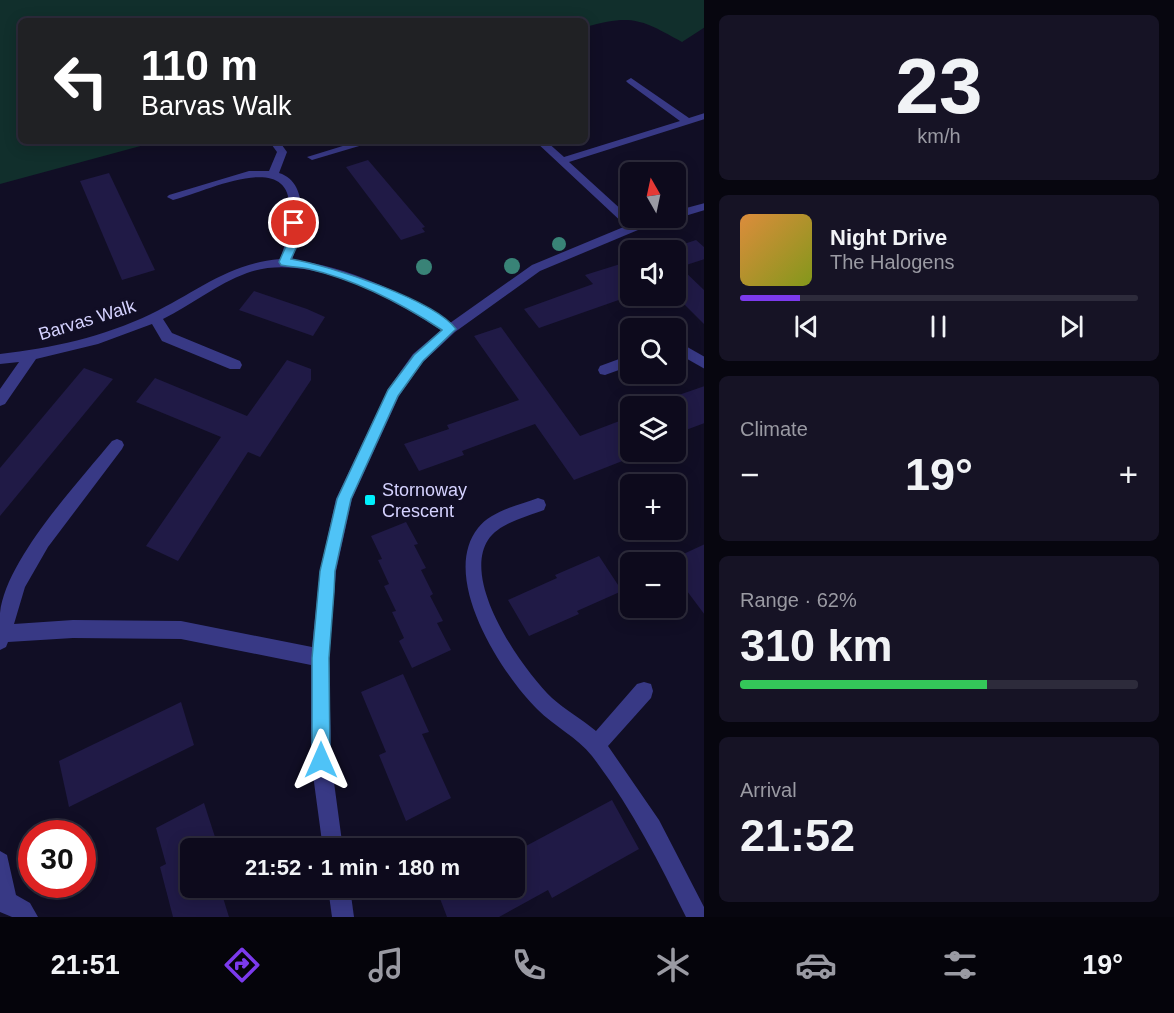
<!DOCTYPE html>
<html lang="en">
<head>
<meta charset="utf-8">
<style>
  :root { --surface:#0d0a1c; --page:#161325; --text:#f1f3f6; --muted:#9a9aa3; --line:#2d2b3b; --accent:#7c3aed }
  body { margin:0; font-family:Helvetica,sans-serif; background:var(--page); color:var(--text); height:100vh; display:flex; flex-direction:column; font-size:22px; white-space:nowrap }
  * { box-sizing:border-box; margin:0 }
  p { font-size:20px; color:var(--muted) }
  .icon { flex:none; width:33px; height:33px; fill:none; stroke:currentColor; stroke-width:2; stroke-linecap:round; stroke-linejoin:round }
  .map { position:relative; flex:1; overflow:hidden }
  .panel { display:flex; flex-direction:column; gap:15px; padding:15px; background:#07060f; width:470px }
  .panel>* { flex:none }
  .banner { position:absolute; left:18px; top:18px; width:570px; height:126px; border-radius:9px; box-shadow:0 3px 15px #0003,0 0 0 2px var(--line); background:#202124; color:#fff; overflow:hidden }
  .needle { width:39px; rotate:351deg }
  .controls { position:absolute; left:620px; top:162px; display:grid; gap:12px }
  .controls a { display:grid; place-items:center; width:66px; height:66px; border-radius:9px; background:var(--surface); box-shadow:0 3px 15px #0003,0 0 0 2px var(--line); font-size:30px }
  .speed { position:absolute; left:18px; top:820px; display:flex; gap:12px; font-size:30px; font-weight:700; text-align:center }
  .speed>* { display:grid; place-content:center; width:78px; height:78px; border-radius:50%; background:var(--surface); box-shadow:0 3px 15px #0003,0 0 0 2px var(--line); line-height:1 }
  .speed .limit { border:9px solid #d22; background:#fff; color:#111 }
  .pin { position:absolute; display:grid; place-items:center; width:51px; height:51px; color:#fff; margin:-26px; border:3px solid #fff; border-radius:50%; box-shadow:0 2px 6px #0007 }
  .me { position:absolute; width:66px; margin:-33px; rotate:0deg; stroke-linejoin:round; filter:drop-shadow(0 0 4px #0008) }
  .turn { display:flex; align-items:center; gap:21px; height:126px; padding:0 24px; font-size:27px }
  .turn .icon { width:78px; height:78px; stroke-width:2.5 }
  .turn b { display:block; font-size:42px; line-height:51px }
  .big { font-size:45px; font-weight:700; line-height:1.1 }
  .panel .tile { flex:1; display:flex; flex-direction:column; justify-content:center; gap:9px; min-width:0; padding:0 21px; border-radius:9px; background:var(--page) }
  .panel .dial { align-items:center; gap:0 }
  .dial b { font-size:78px; line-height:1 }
  .song { display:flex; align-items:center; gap:18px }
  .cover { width:72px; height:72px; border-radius:9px; background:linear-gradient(135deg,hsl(30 70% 55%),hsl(70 70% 35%)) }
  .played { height:6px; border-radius:3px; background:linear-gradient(90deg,var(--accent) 15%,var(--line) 15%) }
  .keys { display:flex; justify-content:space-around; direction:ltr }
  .heat { display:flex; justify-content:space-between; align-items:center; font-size:33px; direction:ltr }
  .charge { height:9px; border-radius:4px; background:linear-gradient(90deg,#34c759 62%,var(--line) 0) }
  .trip { position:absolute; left:180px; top:838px; width:345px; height:60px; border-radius:9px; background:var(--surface); box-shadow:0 3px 15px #0003,0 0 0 2px var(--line); font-weight:700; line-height:60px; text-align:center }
  .tab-bar { display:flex; height:96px; justify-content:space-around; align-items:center; background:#05040b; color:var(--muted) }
  .tab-bar .icon { width:42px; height:42px }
  .tab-bar .on { color:var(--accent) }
  .tab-bar b { font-size:27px; color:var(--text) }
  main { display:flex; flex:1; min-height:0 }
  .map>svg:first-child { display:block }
  .green { fill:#112f2c }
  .building { fill:#201a46 }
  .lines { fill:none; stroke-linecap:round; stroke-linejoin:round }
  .street { fill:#383985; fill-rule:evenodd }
  .tree { fill:#398377 }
  .route { fill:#4fc3f7; stroke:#337fa1; stroke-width:1.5 }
  .poi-dot { fill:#00f0fd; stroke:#110e25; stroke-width:2 }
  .labels { text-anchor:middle; stroke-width:6; stroke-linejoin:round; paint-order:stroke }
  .street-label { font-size:18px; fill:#d5d2ff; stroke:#110e25 }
  .poi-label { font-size:18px; fill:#d5d2ff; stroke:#110e25; text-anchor:start }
</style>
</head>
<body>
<main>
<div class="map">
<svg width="705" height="917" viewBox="0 0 705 917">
  <rect width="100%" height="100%" fill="#110e25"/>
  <path class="green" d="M0,0H704L705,27L682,42C641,19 632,14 585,27V21H21V141H159L0,184Z"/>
  <g class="building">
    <path d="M368,160L425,227L422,228L425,232L401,240L346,167Z"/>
    <path d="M109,173L155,270L122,280L80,181Z"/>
    <path d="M696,240L705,248V259L680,267L705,291V325L675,295V247Z"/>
    <path d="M630,261V296L539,328L524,309L593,284L585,275Z"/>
    <path d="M254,291L307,309L325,317L313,336L239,310Z"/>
    <path d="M501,327L580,436L630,417V458L574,480L535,424L462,451L464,455L419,471L404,444L449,429L447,425L519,400L474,336Z"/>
    <path d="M287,360L311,369V380L260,457L248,452L178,561L146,546L221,437L136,402L155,378L247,416Z"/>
    <path d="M84,368L113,379L0,516V468Z"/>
    <path d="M705,386V423L675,434V404L670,398Z"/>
    <path d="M406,522L418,544L414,545L426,568L421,570L433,594L430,596L443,621L437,623L451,650L412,668L399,641L404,638L392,612L396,611L384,586L389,584L378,560L382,559L371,536Z"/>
    <path d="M705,544V615L675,575V562H666Z"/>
    <path d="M599,556L622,591L577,611L579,614L529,636L508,600L557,578L555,575Z"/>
    <path d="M403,674L429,732L422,734L451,798L406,821L379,755L386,752L361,692Z"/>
    <path d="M181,702L194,745L69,807L59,761Z"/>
    <path d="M612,800L639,849L552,898L548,890L499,917H447L436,888H514V849H502L523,838L526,846Z"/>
    <path d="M204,803L215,837L210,840L212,849H190V888H220L229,917H173L160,867L166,864L156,828Z"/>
  </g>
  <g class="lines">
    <g class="street">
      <path d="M631,78L689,118L705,113V119L569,162L636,223L654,218H670L669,221L638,230L540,271L455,332L423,362L399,396L352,499L336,571L329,658L331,760L343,849H323L311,760V665L181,639L73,638L8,642L6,647L0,650C0,638 0,625 0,613C6,559 78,483 112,441L117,439L122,441L124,445L122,449L48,547L25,587L14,624L73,620L181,621L312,647L320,571L336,499L388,389L413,354L441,330C391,298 308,251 247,273C217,284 191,305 163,319L172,333L240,361L242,365L240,369H230L162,341L152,324L98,344L36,359L5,404L0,406V389L19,362L0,364V354C52,348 103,337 151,314C197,292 227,264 280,259C286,244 288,229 289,213C295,146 206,192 173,200L167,197L169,195L249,171H269L277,152L269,141H279L287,152L279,173C312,183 301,235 292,260C349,266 402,293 450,323L532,265L626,226L535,141H546L564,157L680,121L628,83L626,81Z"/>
      <path d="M359,141H376L312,160L307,157Z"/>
      <path d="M705,203V210L675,219L671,218H675V211Z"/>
      <path d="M675,340L705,357V369L675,352Z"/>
      <path d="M630,355V366L605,375L600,374L598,370L600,366Z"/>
      <path d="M538,498L544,500L546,505L544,510C526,517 499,523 488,540C461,582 522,669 552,698C565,710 582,719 596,731L637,684L644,682L651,684L653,691L651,698L608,746L659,820L705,909V917H686C658,860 631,807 592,756C577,737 555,727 537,709C501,673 439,577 478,528C491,511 519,505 538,498Z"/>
      <path d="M0,851L7,855L16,895L30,903L38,917H12L0,912Z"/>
      <path d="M328,888H350L354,917H332Z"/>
    </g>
  </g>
  <g class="tree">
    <circle cx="559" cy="244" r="7"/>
    <circle cx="512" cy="266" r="8"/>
    <circle cx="424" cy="267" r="8"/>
  </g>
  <path class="route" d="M294,219L299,223L297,246L291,259C328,265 435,300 456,329L423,361L398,396L351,499L335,571L334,592L329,658L330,760L328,766L321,769L315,766L312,760V658L318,592L320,571L337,499L388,390L414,355L442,330C401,303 356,280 309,269C300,267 290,267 281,265L279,262L286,246L289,223Z"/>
  <rect class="poi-dot" x="364" y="494" width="12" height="12" rx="3"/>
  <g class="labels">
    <g class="street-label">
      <text transform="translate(87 320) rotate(-17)" y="6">Barvas Walk</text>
    </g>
    <g class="poi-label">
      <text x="382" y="496">Stornoway<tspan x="382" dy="21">Crescent</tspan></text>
    </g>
  </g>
</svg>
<div class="controls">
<a><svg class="needle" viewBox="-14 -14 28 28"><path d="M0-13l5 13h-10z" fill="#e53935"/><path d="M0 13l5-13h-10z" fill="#9a9aa3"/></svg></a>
<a><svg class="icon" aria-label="sound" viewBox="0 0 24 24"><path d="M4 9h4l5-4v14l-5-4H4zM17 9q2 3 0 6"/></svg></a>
<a><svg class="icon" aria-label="search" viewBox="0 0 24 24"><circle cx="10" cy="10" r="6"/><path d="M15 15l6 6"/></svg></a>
<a><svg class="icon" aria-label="layers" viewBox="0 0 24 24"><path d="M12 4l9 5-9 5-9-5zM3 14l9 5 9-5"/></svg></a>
<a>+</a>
<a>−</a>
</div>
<div class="speed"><div class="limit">30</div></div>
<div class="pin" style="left:294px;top:223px;background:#d93025"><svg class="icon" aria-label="arrive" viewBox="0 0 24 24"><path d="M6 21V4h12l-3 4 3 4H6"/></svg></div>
<svg class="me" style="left:321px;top:760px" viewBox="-20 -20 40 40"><path d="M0-17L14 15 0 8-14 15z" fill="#4fc3f7" stroke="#fff" stroke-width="4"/></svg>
<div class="trip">21:52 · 1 min · 180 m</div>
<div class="banner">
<div class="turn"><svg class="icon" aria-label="left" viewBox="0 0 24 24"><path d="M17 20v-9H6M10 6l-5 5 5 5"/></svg><div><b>110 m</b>Barvas Walk</div></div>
</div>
</div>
<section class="panel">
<div class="tile dial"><b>23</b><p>km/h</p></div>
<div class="tile">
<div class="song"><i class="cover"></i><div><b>Night Drive</b><p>The Halogens</p></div></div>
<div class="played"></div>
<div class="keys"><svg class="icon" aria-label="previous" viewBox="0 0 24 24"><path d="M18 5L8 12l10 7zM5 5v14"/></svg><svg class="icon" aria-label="pause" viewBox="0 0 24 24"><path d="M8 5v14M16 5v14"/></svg><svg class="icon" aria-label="next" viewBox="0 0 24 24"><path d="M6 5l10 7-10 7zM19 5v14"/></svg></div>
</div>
<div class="tile"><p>Climate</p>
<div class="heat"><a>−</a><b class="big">19°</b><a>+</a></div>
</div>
<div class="tile"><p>Range · 62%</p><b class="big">310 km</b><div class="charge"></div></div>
<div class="tile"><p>Arrival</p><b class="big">21:52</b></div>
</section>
</main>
<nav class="tab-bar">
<b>21:51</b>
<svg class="icon on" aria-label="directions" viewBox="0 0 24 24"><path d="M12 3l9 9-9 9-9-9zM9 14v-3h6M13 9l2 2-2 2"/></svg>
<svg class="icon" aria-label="music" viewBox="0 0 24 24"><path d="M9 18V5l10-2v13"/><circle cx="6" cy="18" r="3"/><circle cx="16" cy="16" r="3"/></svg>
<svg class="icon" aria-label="phone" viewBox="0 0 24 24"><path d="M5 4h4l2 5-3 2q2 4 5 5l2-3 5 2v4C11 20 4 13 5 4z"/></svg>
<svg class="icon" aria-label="climate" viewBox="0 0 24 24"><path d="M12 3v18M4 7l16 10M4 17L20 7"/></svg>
<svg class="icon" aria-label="car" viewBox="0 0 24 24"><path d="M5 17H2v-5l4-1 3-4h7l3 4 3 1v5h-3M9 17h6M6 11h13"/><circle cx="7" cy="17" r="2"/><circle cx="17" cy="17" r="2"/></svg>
<svg class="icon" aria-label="filters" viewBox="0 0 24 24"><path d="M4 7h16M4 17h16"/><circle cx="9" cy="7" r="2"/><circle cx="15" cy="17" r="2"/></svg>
<b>19°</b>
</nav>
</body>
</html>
